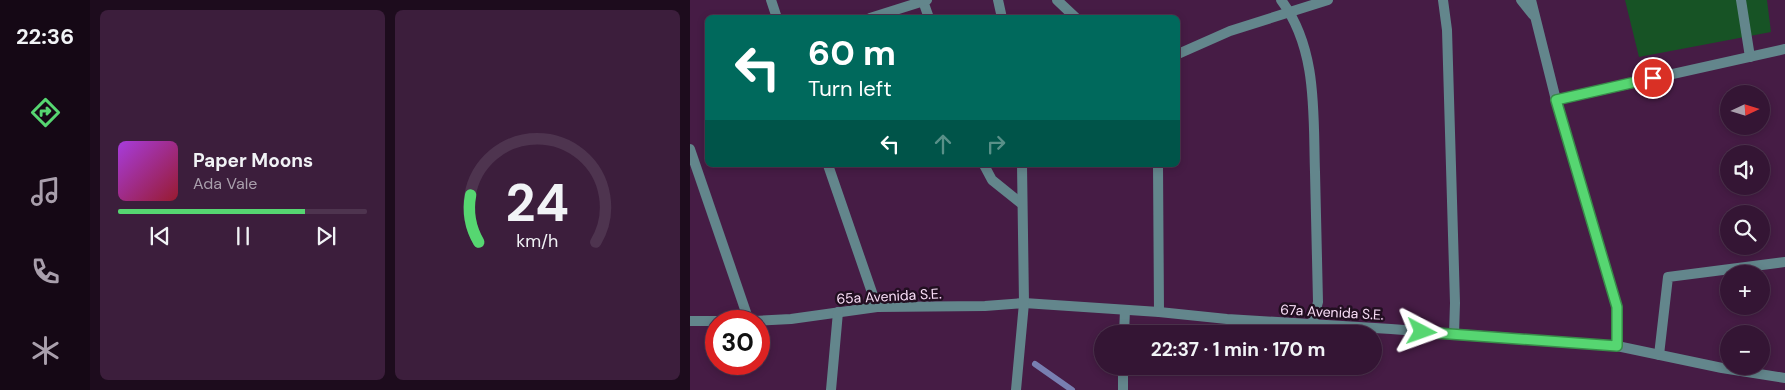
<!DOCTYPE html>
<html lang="en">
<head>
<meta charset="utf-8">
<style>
  :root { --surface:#341534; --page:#3c1e3c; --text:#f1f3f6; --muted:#a99fac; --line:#4e344f; --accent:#56d671 }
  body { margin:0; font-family:"DM Sans",sans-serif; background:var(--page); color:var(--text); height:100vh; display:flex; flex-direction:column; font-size:19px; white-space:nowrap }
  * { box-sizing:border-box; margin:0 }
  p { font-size:16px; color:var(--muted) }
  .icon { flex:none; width:28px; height:28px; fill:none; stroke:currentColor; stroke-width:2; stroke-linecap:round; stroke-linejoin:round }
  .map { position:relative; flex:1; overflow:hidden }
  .drawer { display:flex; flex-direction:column; gap:10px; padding:10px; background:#1d0c1d; width:600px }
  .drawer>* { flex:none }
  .hud { position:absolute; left:15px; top:15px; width:475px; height:152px; border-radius:8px; box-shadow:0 2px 8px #0003,0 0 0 1px var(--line); background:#00695c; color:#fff; overflow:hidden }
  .needle { width:32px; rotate:86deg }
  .fabs { position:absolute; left:1030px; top:85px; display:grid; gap:10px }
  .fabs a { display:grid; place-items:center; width:50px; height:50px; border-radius:50%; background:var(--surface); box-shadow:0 2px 8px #0003,0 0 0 1px var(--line); font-size:25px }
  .speed { position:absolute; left:15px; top:310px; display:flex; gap:10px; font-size:25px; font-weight:700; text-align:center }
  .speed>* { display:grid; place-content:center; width:65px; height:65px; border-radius:50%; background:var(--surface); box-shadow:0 2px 8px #0003,0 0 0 1px var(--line); line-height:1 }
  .speed .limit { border:8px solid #d22; background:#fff; color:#111 }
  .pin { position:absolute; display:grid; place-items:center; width:42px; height:42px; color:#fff; margin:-21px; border:2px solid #fff; border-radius:50%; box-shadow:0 1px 5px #0007 }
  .me { position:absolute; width:55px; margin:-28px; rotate:94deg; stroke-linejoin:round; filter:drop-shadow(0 0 4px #0008) }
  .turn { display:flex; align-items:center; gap:18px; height:105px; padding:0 20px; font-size:22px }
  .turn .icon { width:65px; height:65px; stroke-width:2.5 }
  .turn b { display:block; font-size:35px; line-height:42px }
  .lanes { display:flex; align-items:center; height:48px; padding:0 20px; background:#0003; justify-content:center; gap:25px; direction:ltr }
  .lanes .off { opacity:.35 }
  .drawer .card { flex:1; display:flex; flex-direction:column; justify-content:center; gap:8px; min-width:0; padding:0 18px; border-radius:8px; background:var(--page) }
  .drawer .dial { align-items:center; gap:0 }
  .dial svg { height:130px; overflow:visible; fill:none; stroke:var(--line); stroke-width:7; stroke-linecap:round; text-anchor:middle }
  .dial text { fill:var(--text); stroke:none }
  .song { display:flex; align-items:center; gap:15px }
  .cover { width:60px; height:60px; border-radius:8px; background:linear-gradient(135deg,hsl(280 70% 55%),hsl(350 70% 35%)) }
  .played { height:5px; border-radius:2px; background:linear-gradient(90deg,var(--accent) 75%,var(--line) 75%) }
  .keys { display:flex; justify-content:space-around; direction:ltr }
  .drawer .tiles { flex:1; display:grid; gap:10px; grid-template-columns:repeat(2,1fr) }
  .trip { position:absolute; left:404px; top:325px; width:288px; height:50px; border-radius:25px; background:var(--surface); box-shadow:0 2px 8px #0003,0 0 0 1px var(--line); font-weight:700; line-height:50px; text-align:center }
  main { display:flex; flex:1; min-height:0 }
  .tab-bar { display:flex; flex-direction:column; width:90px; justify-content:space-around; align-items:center; background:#150815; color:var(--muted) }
  .tab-bar .icon { width:35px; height:35px }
  .tab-bar .selected { color:var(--accent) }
  .tab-bar b { font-size:22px; color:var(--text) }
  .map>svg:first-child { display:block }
  .green { fill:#175325 }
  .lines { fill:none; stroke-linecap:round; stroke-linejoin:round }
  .stream { stroke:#787fb1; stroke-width:6 }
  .service { stroke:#63868c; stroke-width:10 }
  .minor { stroke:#63868c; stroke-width:10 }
  .route-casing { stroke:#388b49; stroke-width:12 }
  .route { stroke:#56d671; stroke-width:9 }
  .labels { text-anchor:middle; stroke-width:5; stroke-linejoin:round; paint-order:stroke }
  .street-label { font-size:14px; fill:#f9def7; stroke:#220f21 }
</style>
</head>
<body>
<main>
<nav class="tab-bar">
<b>22:36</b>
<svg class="icon selected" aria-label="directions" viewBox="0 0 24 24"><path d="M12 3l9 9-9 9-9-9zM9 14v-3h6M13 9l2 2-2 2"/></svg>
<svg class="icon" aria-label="music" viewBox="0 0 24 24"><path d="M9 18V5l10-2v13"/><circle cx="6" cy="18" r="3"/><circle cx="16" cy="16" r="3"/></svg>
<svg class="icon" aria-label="phone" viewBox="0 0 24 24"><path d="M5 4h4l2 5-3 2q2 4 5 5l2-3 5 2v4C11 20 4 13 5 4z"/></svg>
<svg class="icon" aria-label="climate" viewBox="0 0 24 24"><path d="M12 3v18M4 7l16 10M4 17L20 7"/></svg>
</nav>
<section class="drawer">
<div class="tiles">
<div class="card">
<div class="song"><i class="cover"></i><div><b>Paper Moons</b><p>Ada Vale</p></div></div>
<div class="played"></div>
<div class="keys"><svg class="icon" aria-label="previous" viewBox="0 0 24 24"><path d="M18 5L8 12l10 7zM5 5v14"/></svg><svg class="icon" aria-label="pause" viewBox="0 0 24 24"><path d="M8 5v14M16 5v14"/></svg><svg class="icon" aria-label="next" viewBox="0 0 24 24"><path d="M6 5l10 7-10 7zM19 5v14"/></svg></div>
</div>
<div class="card dial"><svg viewBox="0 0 100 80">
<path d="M14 69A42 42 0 1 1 86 69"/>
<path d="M14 69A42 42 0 0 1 9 40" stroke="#56d671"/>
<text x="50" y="56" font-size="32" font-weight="700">24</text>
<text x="50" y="72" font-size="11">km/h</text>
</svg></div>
</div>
</section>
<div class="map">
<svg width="1095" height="390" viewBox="0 0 1095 390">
  <rect width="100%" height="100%" fill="#461c45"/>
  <path class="green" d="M935,0H1077L1081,32L949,57Z"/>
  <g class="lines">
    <path class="stream" d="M345,364L382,390"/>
    <g class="service">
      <path d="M1051,0L1060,57"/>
      <path d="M233,1L239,18"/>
      <path d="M294,165L302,180L332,204"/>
      <path d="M969,355L978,277L1095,262"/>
    </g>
    <g class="minor">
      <path d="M81,0L87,18"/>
      <path d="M308,0L312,18"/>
      <path d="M367,0L386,18"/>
      <path d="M591,0C628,49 623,114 625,172C626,216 627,259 628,302L622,324"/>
      <path d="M753,0L757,30L765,303L764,334"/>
      <path d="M831,0L843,15"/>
      <path d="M841,0L866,100L927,307V346"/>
      <path d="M180,18L237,0"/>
      <path d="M488,54L540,31L638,0"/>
      <path d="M866,100L1095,49"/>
      <path d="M0,149L59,321"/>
      <path d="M138,165L187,307"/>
      <path d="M468,165L469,312"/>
      <path d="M0,321H26"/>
      <path d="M65,321L101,319L187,307L295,306L334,303L469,312L537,319L701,329L927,346L1032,368L1095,378"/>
      <path d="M434,334L435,310"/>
      <path d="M141,390L148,312"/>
      <path d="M326,390L334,303L332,165"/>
      <path d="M433,390V366"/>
    </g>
  </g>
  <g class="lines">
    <defs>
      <path id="route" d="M732,332L927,346V307L866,100L963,78"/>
    </defs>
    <use href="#route" class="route-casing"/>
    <use href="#route" class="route"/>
  </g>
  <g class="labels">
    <g class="street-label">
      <text transform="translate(199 296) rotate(-3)" y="5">65a Avenida S.E.</text>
      <text transform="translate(642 312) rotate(3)" y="5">67a Avenida S.E.</text>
    </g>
  </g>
</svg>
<div class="fabs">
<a><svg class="needle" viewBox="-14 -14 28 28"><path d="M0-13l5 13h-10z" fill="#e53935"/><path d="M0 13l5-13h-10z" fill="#a99fac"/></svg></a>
<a><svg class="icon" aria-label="sound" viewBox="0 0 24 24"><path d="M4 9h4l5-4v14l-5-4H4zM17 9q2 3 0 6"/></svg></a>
<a><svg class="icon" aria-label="search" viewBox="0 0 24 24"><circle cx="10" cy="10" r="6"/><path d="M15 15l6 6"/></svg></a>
<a>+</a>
<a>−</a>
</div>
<div class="speed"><div class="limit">30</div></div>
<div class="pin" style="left:963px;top:78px;background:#d93025"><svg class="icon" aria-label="arrive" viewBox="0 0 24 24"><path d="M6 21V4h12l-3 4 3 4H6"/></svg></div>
<svg class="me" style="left:732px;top:332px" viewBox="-20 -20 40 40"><path d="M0-17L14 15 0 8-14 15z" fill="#56d671" stroke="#fff" stroke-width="4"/></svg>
<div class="trip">22:37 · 1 min · 170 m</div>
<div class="hud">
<div class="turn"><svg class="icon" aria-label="left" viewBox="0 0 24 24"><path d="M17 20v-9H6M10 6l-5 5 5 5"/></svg><div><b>60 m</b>Turn left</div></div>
<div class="lanes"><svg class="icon" aria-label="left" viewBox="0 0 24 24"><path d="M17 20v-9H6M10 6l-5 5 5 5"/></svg><svg class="icon off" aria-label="ahead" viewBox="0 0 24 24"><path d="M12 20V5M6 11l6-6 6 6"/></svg><svg class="icon off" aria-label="right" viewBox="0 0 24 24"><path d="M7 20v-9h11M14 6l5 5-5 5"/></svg></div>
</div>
</div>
</main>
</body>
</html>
